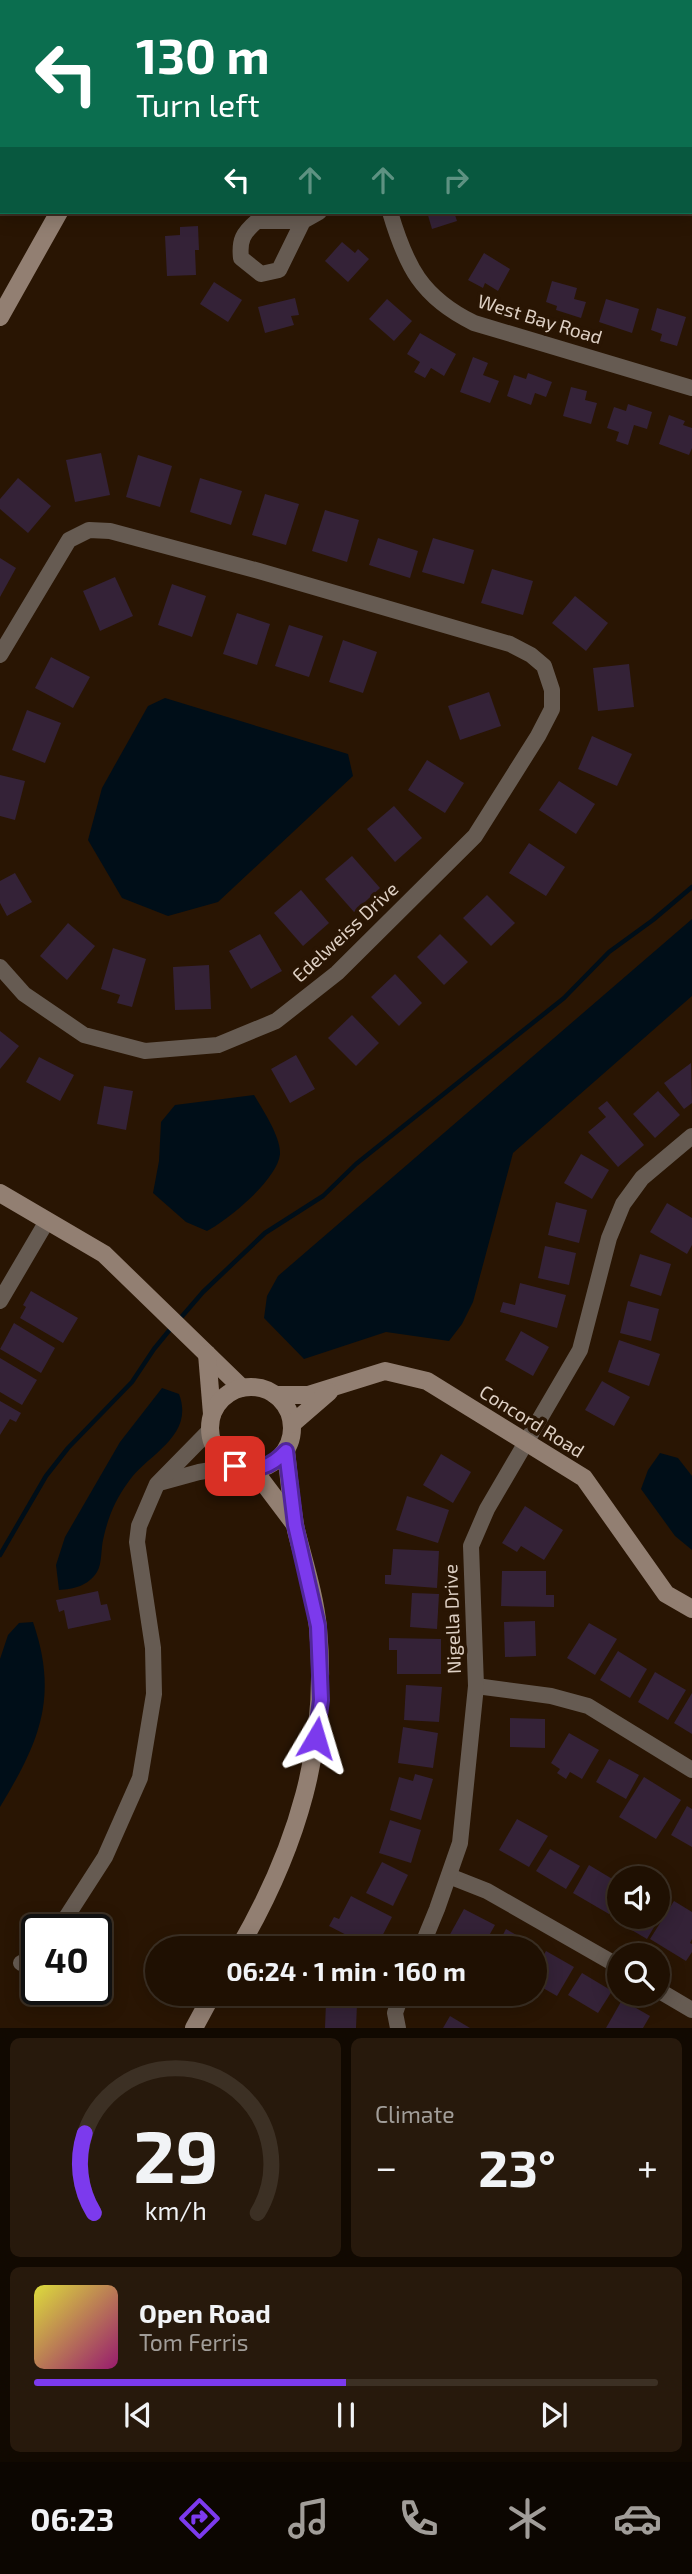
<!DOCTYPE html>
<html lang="en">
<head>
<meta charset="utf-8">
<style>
  :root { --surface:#1f1002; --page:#27190c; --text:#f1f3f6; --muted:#a19d99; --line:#3c3024; --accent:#7c3aed }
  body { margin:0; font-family:"Exo 2",sans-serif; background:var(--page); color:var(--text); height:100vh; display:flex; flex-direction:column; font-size:26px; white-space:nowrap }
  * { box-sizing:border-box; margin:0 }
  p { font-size:23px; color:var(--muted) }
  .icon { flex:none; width:38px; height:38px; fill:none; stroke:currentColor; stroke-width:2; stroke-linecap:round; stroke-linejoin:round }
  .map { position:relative; height:2028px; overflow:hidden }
  .side { display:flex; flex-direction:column; gap:10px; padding:10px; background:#110901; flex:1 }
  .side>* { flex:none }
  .top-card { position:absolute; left:0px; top:0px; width:693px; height:214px; box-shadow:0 4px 18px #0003,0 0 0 2px var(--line); background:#0b6e4f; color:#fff; overflow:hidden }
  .controls { position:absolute; left:607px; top:1866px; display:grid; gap:14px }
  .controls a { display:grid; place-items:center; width:63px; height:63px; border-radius:50%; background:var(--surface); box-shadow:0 4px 18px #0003,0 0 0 2px var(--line); font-size:35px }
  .speed { position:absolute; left:21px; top:1914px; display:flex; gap:14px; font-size:35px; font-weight:700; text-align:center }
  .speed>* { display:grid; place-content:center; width:91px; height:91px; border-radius:50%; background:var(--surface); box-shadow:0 4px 18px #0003,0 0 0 2px var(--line); line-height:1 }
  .speed .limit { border:4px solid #111; border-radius:10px; background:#fff; color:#111 }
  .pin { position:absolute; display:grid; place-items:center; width:60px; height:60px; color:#fff; margin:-30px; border-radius:14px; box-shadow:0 4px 10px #0006 }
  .me { position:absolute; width:77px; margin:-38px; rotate:7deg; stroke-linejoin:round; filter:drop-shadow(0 0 5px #0008) }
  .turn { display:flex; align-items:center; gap:24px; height:147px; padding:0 21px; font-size:32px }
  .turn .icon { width:91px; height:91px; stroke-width:2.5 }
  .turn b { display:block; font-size:49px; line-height:60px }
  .lanes { display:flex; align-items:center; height:66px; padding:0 21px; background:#0003; justify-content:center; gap:35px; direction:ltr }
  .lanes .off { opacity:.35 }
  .big { font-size:52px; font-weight:700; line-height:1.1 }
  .side .widget { flex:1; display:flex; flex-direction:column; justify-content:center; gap:10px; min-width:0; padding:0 24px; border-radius:10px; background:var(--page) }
  .side .dial { align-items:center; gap:0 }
  .dial svg { height:182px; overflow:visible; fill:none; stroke:var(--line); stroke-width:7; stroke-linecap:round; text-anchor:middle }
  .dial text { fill:var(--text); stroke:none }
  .song { display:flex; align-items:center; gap:21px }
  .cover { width:84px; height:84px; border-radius:10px; background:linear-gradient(135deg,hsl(60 70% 55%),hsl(320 70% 35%)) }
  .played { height:7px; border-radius:4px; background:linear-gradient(90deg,var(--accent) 50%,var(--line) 50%) }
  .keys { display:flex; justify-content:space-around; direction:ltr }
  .heat { display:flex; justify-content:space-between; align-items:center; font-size:38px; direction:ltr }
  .side .tiles { flex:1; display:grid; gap:10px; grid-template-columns:1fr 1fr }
  .widget:last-child { grid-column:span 2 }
  .trip { position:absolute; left:145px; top:1936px; width:402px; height:70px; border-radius:35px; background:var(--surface); box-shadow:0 4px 18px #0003,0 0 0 2px var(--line); font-weight:700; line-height:70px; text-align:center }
  .tabs { display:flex; height:112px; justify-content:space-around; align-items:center; background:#0c0601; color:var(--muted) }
  .tabs .icon { width:49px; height:49px }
  .tabs .selected { color:var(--accent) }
  .tabs b { font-size:32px; color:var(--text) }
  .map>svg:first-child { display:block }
  .water { fill:#000e18 }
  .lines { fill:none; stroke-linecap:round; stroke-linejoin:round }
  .stream { stroke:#000e18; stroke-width:4.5 }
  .building { fill:#342237 }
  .street { stroke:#665b52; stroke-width:16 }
  .secondary { stroke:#927f72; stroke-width:18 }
  .route-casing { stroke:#51269a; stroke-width:18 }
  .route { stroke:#7c3aed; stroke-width:12 }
  .labels { text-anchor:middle; stroke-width:7; stroke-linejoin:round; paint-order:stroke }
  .street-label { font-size:19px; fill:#ded0c4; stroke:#291503 }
</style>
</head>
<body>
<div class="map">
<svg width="692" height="2028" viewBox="0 0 692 2028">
  <rect width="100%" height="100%" fill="#291503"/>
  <g class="water">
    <path d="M165,698L348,754L353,776L218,902L168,916L122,898L88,840L102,788L148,706Z"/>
    <path d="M692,919V996L513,1153L473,1302L462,1324L449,1341L386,1332L304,1359L264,1318L267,1296L278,1276Z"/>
    <path d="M254,1095C263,1110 281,1137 280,1154C278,1179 228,1220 207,1231L186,1222L153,1193L159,1161L161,1122L175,1105Z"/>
    <path d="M162,1388L179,1394C195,1436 148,1454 129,1481C115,1500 108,1517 103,1540C101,1549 102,1564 97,1572C88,1586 74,1589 59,1590L56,1565L65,1537L120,1442Z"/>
    <path d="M660,1453L678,1458L692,1476V1550L675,1536L641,1489L648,1470Z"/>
    <path d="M33,1622C59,1698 39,1742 0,1807V1659L8,1635L19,1623Z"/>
  </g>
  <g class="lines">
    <g class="stream">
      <path d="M178,1321L203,1292L265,1233L323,1196L356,1164L564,998L609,952L653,920L692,887"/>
      <path d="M0,1555L46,1476L68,1448L132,1382L154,1349L172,1327"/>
    </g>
  </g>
  <g class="building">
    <path d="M427,212H454L457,221L432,229Z"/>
    <path d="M198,226L199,250H195L196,275L167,276L165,236L180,235V227Z"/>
    <path d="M342,242L355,253L358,249L369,259L348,282L325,261Z"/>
    <path d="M484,253L510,269L498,291L485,283L483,288L468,280Z"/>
    <path d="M552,281L577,288L574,299L586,302L581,318L556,310L557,306L546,302Z"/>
    <path d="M214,282L242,300L228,322L200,304Z"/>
    <path d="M295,298L299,315L291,316L294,325L265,333L258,307Z"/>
    <path d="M387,299L412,321L394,341L369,319Z"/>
    <path d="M606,299L639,309L632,333L599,322Z"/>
    <path d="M657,308L686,317L677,346L660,341L662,334L651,330Z"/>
    <path d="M420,333L456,354L444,376L431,368L425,378L414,372L420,362L407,354Z"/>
    <path d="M473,357L488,363L483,375L499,381L490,403L460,392Z"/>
    <path d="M528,373L552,382L546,397L535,393L531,405L507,396L514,375L526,379Z"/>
    <path d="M571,387L587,391L585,400L597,403L591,424L563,416Z"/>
    <path d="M628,404L652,412L647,429L634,425L628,445L616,441L619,432L607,428L614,407L626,411Z"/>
    <path d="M669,415L685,421L683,425L692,428V448L689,455L659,444Z"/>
    <path d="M101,453L110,495L75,502L66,460Z"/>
    <path d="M138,455L172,466L160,507L126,497Z"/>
    <path d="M18,478L51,506L28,533L0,509V499Z"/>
    <path d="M200,478L242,491L231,525L190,512Z"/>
    <path d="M265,494L299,504L286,545L252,535Z"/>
    <path d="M325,510L359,520L347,562L312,551Z"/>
    <path d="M378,538L418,551L410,578L369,565Z"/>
    <path d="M433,538L474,550L464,584L422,572Z"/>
    <path d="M0,558L16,568L0,597Z"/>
    <path d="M492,569L533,581L523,615L481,603Z"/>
    <path d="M115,577L133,616L100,631L83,591Z"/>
    <path d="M172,584L206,596L192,637L158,625Z"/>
    <path d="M575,596L608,623L586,651L552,623Z"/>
    <path d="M237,613L270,624L257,665L223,654Z"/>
    <path d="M289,625L323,636L309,677L275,666Z"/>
    <path d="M343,640L377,652L363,693L329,682Z"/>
    <path d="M51,657L90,677L73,708L35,688Z"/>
    <path d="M629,664L634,707L598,711L593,668Z"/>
    <path d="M489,692L501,726L460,740L448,706Z"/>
    <path d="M27,710L61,723L45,763L12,750Z"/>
    <path d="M592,736L632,754L617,786L578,769Z"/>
    <path d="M427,760L464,783L445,813L408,790Z"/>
    <path d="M0,775L25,781L15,820L0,816Z"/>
    <path d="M559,781L595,804L576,834L539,810Z"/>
    <path d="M394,806L422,838L395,862L367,829Z"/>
    <path d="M529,843L565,867L546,896L509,873Z"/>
    <path d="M352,856L380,888L354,912L325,879Z"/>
    <path d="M15,873L32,902L7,916L0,903V881Z"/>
    <path d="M301,890L329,923L303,946L274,913Z"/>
    <path d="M487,895L515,923L491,946L463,918Z"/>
    <path d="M68,923L95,946L67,980L40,956Z"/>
    <path d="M260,934L282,971L251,989L229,951Z"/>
    <path d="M440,934L468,962L444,985L417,957Z"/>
    <path d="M113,948L146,959L132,1007L117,1003L120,995L101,989Z"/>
    <path d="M209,965L211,1009L175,1010L173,967Z"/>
    <path d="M395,974L422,1003L399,1026L371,997Z"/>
    <path d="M352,1015L379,1043L356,1066L328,1038Z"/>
    <path d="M0,1031L19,1046L0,1069Z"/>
    <path d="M296,1055L315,1089L290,1103L271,1069Z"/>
    <path d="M39,1057L74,1075L60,1101L26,1082Z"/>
    <path d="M691,1063L692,1103L684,1109L664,1083Z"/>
    <path d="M104,1086L133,1091L126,1130L97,1124Z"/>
    <path d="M658,1091L680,1115L655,1138L633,1114Z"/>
    <path d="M607,1101L644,1145L618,1167L588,1132L606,1117L598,1108Z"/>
    <path d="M581,1154L609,1170L592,1199L564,1183Z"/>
    <path d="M556,1202L587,1210L579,1243L548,1235Z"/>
    <path d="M667,1203L692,1218V1245L687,1254L650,1232Z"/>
    <path d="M545,1246L576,1253L569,1285L538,1278Z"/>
    <path d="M640,1254L671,1264L661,1296L630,1286Z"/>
    <path d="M520,1283L566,1295L557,1328L500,1312L503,1302L515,1305Z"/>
    <path d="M31,1291L78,1318L63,1343L20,1318L26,1307L23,1305Z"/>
    <path d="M628,1301L659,1309L651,1341L620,1333Z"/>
    <path d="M14,1323L55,1348L41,1373L0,1349Z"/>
    <path d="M521,1331L549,1347L533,1376L505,1360Z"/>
    <path d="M619,1340L660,1354L649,1386L608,1372Z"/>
    <path d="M0,1358L37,1380L22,1405L0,1392Z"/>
    <path d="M602,1381L630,1397L614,1426L585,1410Z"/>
    <path d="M0,1401L21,1413L16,1422L10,1419L0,1435Z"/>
    <path d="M441,1454L471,1472L453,1503L423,1485Z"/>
    <path d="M407,1496L449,1510L438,1543L396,1530Z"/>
    <path d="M525,1506L563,1530L544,1560L521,1546L517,1552L502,1543Z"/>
    <path d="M393,1549L439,1551L437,1588L385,1584V1575H391Z"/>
    <path d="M502,1571H546V1595H554V1607L501,1606Z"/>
    <path d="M98,1591L101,1605L107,1604L111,1620L68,1629L64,1610L59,1612L56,1600Z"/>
    <path d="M412,1593L439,1594L437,1629L410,1627Z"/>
    <path d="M535,1621L536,1656L505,1657L504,1622Z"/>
    <path d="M589,1623L617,1639L595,1675L567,1658Z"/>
    <path d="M389,1638L441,1639V1674H397V1650H389Z"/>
    <path d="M618,1651L647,1669L630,1698L600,1680Z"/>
    <path d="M655,1672L686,1690L668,1720L638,1702Z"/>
    <path d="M406,1685L442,1687L439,1722L404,1720Z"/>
    <path d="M692,1693V1734L674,1723Z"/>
    <path d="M510,1718L545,1719V1748L510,1747Z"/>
    <path d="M403,1727L438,1733L433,1768L398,1763Z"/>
    <path d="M569,1733L599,1750L582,1779L570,1772L566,1779L557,1773L560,1769L551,1763Z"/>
    <path d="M609,1759L639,1775L626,1799L596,1782Z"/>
    <path d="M415,1774L433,1779L421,1820L390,1810L399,1777L413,1781Z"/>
    <path d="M644,1777L681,1800L656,1839L619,1817Z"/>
    <path d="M687,1806L692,1809V1847L671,1835Z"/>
    <path d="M517,1819L548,1836L529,1867L499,1850Z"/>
    <path d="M390,1820L421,1830L411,1863L379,1853Z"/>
    <path d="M550,1849L580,1866L566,1889L536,1871Z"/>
    <path d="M382,1862L408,1875L393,1906L366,1893Z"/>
    <path d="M589,1865L619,1883L611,1897L617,1901L609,1914L573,1893Z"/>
    <path d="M351,1896L392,1917L376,1948H359L360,1942L329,1926L334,1917L339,1919Z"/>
    <path d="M674,1901L692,1912V1939L690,1943L692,1944V1952L686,1961L650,1939Z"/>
    <path d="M464,1909L495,1925L482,1948H466L448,1938Z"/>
    <path d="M658,1913L661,1915L647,1939L618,1922L622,1916H658Z"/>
    <path d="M506,1929L534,1945L533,1948H496Z"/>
    <path d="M546,1951L574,1967L557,1996L536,1984V1969Z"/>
    <path d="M582,1973L612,1991L598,2013L568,1995Z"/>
    <path d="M622,2000L650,2016L643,2028H606Z"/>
    <path d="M326,2002L357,2004L356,2028H325Z"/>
    <path d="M450,2016L470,2028H443Z"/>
  </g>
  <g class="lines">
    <g class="street">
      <path d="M318,0L319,2"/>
      <path d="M620,0L621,2"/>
      <path d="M263,2L264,0"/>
      <path d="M645,2V0"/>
      <path d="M0,29L2,30"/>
      <path d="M691,134L692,135"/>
      <path d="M390,212C406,266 421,297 474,323L692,388"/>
      <path d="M303,221L279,270L261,274L241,258C239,240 243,233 257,221H303L319,212"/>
      <path d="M0,655L69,540L89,530L110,531L259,571L510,644L531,655L544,666L552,690V709L538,736L475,836L337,973L276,1021L218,1045L145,1051L84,1035L24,994L0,967"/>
      <path d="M0,1301L47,1221"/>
      <path d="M159,1483L199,1472L235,1466"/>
      <path d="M476,1686L551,1696L588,1706L692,1770"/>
      <path d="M449,1876L487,1891L620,1967"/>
      <path d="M58,1930L105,1857L140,1778L154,1694L153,1648L137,1542L139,1526L157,1484L209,1431"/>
      <path d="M421,1948L437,1909L460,1843L476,1686L471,1546L487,1509L580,1350L609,1238L623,1204L642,1178L692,1136"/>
      <path d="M21,1963L37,1957"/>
      <path d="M658,1990L692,2010"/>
      <path d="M398,2028L395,2013L402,1993"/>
    </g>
    <g class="secondary">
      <path d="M0,317L59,212"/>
      <path d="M0,1193L104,1254L242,1388"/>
      <path d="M207,1354L212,1414"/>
      <circle cx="251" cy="1428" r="41"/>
      <path d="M275,1395H308L385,1371L427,1381L584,1478L666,1594L692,1609"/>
      <path d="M292,1424L329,1392"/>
      <path d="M253,1469L293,1522"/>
      <path d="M239,1948C297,1848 329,1745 318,1628C315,1596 304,1562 296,1530C291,1504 289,1477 286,1451"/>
      <path d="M194,2028L213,1993"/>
    </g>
  </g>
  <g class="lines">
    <defs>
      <path id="route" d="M235,1466C256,1472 271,1467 286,1451L295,1525L318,1626L321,1700L316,1738"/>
    </defs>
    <use href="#route" class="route-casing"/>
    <use href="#route" class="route"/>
  </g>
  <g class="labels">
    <g class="street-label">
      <text transform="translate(540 319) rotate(17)" y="7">West Bay Road</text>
      <text transform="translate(345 932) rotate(-43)" y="7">Edelweiss Drive</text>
      <text transform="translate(532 1421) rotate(32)" y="7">Concord Road</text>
      <text transform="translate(452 1619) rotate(-92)" y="7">Nigella Drive</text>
    </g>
  </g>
</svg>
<div class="controls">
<a><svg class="icon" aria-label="sound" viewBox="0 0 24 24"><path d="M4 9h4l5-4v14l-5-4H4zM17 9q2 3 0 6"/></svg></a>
<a><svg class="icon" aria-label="search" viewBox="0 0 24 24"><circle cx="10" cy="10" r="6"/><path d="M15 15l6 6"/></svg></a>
</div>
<div class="speed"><div class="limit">40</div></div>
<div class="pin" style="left:235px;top:1466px;background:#d93025"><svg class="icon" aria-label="arrive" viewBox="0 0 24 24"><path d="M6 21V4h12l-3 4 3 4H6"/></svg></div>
<svg class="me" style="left:316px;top:1738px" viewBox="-20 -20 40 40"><path d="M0-17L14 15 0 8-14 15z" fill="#7c3aed" stroke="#fff" stroke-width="4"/></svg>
<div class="trip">06:24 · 1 min · 160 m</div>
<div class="top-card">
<div class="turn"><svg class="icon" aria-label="left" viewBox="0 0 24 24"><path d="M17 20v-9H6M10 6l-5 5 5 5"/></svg><div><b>130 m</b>Turn left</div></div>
<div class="lanes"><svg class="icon" aria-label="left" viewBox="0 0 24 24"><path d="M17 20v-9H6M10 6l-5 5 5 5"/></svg><svg class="icon off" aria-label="ahead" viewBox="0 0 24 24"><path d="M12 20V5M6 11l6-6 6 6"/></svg><svg class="icon off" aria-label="ahead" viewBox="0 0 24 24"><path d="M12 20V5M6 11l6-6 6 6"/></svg><svg class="icon off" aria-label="right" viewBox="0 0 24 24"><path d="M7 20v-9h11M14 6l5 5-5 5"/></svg></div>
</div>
</div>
<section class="side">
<div class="tiles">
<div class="widget dial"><svg viewBox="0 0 100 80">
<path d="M14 69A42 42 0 1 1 86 69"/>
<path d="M14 69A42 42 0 0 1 10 34" stroke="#7c3aed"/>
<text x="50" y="56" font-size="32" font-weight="700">29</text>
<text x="50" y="72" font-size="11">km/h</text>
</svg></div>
<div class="widget"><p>Climate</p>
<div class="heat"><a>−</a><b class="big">23°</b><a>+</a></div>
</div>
<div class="widget">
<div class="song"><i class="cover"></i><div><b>Open Road</b><p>Tom Ferris</p></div></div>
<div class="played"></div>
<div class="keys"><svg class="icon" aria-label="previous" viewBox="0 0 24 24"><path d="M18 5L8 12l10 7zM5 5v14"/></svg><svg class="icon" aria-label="pause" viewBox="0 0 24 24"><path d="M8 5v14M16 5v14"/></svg><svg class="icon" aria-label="next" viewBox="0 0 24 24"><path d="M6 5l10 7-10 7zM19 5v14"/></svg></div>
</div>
</div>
</section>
<nav class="tabs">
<b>06:23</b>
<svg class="icon selected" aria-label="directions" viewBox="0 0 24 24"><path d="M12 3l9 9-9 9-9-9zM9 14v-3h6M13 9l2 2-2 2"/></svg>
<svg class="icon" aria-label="music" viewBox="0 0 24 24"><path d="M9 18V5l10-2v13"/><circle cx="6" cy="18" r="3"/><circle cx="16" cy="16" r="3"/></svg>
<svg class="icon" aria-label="phone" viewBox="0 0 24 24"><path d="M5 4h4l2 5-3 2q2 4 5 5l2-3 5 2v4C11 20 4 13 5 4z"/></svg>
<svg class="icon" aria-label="climate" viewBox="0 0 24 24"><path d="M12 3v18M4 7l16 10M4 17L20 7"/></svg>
<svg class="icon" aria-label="car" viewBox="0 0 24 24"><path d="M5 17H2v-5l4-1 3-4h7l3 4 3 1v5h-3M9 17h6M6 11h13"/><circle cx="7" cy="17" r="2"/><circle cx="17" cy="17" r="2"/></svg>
</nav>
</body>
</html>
